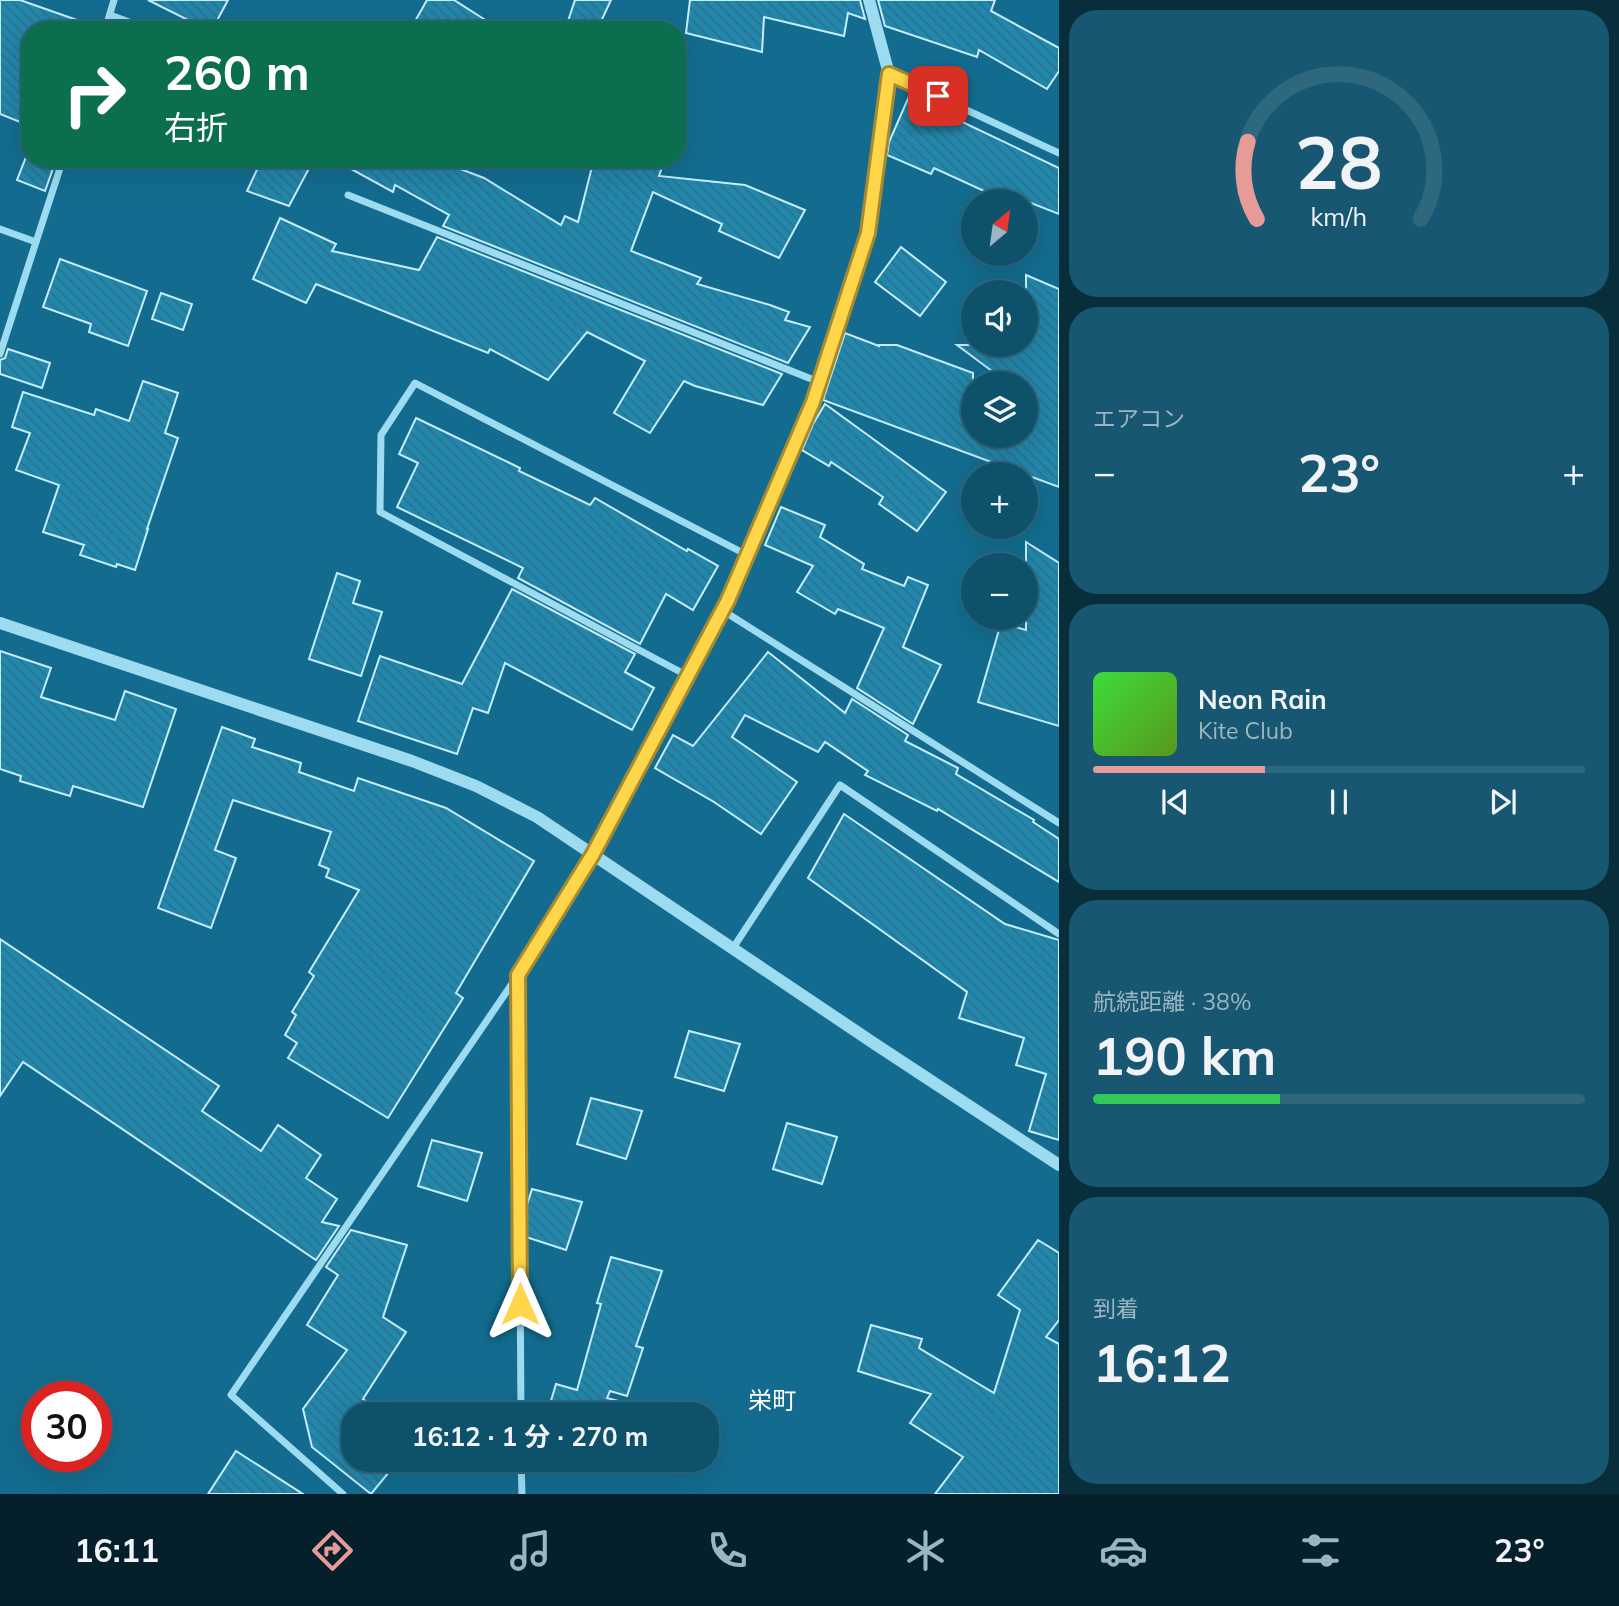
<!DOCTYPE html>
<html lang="ja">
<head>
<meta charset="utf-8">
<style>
  :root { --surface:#0e516b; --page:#175771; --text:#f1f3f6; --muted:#9bb5c1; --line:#2e687e; --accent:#e69b98 }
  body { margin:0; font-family:Mulish,"Noto Sans JP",sans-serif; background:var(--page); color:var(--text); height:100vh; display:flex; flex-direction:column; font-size:26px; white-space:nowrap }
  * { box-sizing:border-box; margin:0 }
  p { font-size:23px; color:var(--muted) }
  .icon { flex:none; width:38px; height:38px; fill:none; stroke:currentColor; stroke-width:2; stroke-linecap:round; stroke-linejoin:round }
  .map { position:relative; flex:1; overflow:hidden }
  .panel { display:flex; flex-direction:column; gap:10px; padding:10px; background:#082d3b; width:560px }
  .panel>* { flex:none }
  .top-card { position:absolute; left:21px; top:21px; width:665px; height:147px; border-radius:28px; box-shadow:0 7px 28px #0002,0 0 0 2px var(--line); background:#0b6e4f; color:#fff; overflow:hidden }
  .needle { width:46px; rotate:29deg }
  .buttons { position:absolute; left:961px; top:189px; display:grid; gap:14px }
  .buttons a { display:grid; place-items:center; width:77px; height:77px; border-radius:50%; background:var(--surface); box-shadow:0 7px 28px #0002,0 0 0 2px var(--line); font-size:35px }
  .speed { position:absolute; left:21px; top:1381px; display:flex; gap:14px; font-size:35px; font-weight:700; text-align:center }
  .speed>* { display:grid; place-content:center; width:91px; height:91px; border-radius:50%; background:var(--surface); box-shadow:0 7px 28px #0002,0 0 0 2px var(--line); line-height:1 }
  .speed .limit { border:10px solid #d22; background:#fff; color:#111 }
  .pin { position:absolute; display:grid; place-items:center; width:60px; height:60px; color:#fff; margin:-30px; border-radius:14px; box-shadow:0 4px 10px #0006 }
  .me { position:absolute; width:77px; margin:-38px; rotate:0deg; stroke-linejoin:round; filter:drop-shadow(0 0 5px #0008) }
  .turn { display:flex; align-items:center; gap:24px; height:147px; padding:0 28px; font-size:32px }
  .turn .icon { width:91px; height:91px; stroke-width:2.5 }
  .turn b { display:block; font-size:49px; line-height:60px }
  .big { font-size:52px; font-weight:700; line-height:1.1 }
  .panel .widget { flex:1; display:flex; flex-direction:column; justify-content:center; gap:10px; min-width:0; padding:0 24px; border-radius:28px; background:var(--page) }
  .panel .dial { align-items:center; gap:0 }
  .dial svg { height:182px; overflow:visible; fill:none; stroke:var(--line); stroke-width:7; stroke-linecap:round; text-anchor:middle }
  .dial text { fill:var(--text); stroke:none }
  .song { display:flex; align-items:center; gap:21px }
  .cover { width:84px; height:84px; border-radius:10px; background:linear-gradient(135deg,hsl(120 70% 55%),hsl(90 70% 35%)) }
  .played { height:7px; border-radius:4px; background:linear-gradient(90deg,var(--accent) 35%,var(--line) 35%) }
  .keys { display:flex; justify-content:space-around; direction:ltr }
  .heat { display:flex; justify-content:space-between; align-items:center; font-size:38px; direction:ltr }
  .charge { height:10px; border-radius:5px; background:linear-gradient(90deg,#34c759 38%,var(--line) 0) }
  .trip { position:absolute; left:341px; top:1402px; width:378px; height:70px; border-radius:28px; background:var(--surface); box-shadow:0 7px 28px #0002,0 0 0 2px var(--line); font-weight:700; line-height:70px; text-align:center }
  .tabs { display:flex; height:112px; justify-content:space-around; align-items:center; background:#06202b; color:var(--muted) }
  .tabs .icon { width:49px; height:49px }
  .tabs .current { color:var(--accent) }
  .tabs b { font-size:32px; color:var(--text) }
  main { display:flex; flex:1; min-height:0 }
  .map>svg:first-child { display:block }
  .building { fill:url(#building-back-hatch); stroke:#c4eefc; stroke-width:2 }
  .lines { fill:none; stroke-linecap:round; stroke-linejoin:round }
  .minor { stroke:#9ddbf1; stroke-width:7 }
  .tertiary { stroke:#9ddbf1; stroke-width:12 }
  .route-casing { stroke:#a68a30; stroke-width:18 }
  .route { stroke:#ffd54a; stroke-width:12 }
  .labels { text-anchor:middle; stroke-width:7; stroke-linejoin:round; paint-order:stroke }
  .quarter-label { font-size:24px; fill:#fff; stroke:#136c8f }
</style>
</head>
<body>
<main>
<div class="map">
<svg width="1059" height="1494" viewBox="0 0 1059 1494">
  <defs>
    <pattern id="building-back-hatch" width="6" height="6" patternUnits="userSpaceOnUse" patternTransform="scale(1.75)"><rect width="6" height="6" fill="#2088ae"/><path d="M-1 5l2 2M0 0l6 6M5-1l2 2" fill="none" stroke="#327087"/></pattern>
  </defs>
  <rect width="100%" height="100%" fill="#136c8f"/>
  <g class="building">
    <path d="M0,0H20L94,26L93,30H30V126L0,114Z"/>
    <path d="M148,0H228L212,30H208Z"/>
    <path d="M427,0H454L501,30H410Z"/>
    <path d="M575,0H611L597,30H565Z"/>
    <path d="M690,0H860L865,19L848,13L844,36L764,17L762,52L686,33Z"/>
    <path d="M878,0H995L991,11L1059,48V71L1047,89L979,50L977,57L885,26Z"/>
    <path d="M910,94L958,115L956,119L1059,168V214L1026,201H1006L934,168L931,174L887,155L889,142Z"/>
    <path d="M28,152L30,153V159H46L55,163L45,191L17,180Z"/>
    <path d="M262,159H314L289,206L247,191Z"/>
    <path d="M333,159H434L484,178L561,225L565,216L578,222L594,159H665L659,176L745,185L805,210L779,258L719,231L722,224L653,192L631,251L701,278L697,284L770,305L789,312L785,320L810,327L788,363L443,226L449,215L395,185L393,192Z"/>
    <path d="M280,218L336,244L332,251L419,270L437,237L782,374L763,405L695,386L684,381L650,433L614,413L645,361L587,332L548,380L490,349L488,353L316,284L306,303L253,279Z"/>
    <path d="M901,247L946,282L920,316L875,282Z"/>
    <path d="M60,259L147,291L128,346L89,332L91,324L43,307Z"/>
    <path d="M1026,275L1059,289V487L823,400L845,333L879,346V345H897L973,373V436H1026V383H1008L957,345H1026Z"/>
    <path d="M161,293L192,304L183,330L152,319Z"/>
    <path d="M8,349L50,363L42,388L0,374V360L5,358Z"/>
    <path d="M143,381L178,393L165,433L178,438L147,529H148L135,570L117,564L116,567L80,555L84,545L43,532L59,485L16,470L30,433L12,427L23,392L94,415L96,409L129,421Z"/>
    <path d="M825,404L946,492L917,531L879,504L883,497L831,462L829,466L802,450L813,424Z"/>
    <path d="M416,418L520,468L519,471L590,505L595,498L687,551L688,549L718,566L693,610L666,594L640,644L518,578L523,568L397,507L418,463L399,454Z"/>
    <path d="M781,507L825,525L820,537L864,564L862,569L904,586L908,577L928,585L903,647L941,665L913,724L857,688L884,628L838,609L835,614L797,592L813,566L765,545Z"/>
    <path d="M1026,542L1059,563V726L978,702L1001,623L1026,630Z"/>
    <path d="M337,573L360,581L353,603L382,612L361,676L309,659Z"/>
    <path d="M512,589L635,654L625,672L654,688L632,730L505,663L488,713L473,708L457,754L358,721L380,656L462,684Z"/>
    <path d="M0,651L51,668L41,697L115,720L125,691L176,709L143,807L73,786L70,796L20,781L21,776L0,769Z"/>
    <path d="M768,652L845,713L852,699L908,735L905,741L958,768L956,774L1034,820L1033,822L1059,839V882L938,809L937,811L865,775L868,771L825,742L818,752L745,715L732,737L797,782L761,834L714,802L655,768L673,735L693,746Z"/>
    <path d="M222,727L255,739L252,747L301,763L299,772L354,791L358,778L446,808L534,861L456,993L463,998L388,1118L288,1058L297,1043L285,1035L296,1015L292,1012L314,976L309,972L359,890L326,877L329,869L319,865L331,832L233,800L215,850L236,858L211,928L158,908Z"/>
    <path d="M844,814L1005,924L1059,940V1140L1029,1131L1046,1074L1016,1065L1024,1038L959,1018L967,992L808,878Z"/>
    <path d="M0,939L219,1086L202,1111L261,1151L278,1125L321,1155L306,1178L337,1199L322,1222L339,1226L316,1260L23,1062L0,1096Z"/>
    <path d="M689,1031L740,1044L724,1091L675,1077Z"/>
    <path d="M591,1098L642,1111L626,1159L577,1144Z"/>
    <path d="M787,1123L837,1137L822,1184L773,1169Z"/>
    <path d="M432,1140L482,1153L467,1201L418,1186Z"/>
    <path d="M532,1189L582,1202L566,1250L526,1237V1208Z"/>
    <path d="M351,1230L407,1245L383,1317L406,1332L363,1399L383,1414H354V1460H399L371,1494L312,1447L303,1409L347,1350L307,1325L338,1275L326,1267Z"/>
    <path d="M1038,1240L1059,1253V1320L1046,1337L1059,1344V1494H935L963,1457L910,1423L931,1394L858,1371L871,1325L922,1339L919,1348L994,1393L1020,1310L998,1295Z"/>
    <path d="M611,1257L662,1271L636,1346L643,1348L627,1396L610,1391L607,1398L634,1405L633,1414H547L556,1384L577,1390L601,1304L597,1303Z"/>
    <path d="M236,1451L303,1494H208Z"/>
  </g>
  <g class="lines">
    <g class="minor">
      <path d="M110,15L151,30"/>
      <path d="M105,30L114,0"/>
      <path d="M889,74L1059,153"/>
      <path d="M348,195L819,382"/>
      <path d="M0,229L36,242L0,354"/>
      <path d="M36,242L63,159"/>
      <path d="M722,610L1059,823"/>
      <path d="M688,676L380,512L381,435L415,383L747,555"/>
      <path d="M733,948L840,785L1059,934"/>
      <path d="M518,975L521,1414"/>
      <path d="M521,1460L522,1494"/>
      <path d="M343,1494L231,1395L518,975L593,854"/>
    </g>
    <g class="tertiary">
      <path d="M0,623L412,761L476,786L537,817L875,1044L1059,1165"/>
      <path d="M593,854L728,600L813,402L868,233L889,74L869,0"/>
    </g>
  </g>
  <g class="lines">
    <defs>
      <path id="route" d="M520,1304L518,975L593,854L728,600L813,402L868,233L889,74L938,96"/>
    </defs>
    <use href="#route" class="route-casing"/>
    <use href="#route" class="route"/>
  </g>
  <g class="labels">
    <g class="quarter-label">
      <text x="772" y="1409">栄町</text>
    </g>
  </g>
</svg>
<div class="buttons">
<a><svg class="needle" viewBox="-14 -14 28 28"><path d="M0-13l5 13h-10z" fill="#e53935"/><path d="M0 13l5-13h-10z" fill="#9bb5c1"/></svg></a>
<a><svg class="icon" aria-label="sound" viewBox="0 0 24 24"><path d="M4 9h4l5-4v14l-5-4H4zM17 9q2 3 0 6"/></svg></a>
<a><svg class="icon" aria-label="layers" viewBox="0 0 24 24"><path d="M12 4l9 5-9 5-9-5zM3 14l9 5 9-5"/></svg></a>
<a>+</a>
<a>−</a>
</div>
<div class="speed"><div class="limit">30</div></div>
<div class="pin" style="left:938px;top:96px;background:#d93025"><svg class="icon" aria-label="arrive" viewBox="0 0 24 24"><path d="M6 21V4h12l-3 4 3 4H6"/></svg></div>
<svg class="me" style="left:520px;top:1304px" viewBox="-20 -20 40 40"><path d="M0-17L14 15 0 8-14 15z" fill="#ffd54a" stroke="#fff" stroke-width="4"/></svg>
<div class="trip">16:12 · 1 分 · 270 m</div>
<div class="top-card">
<div class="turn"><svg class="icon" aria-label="right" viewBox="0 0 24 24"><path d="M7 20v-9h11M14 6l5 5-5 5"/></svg><div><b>260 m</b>右折</div></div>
</div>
</div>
<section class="panel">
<div class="widget dial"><svg viewBox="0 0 100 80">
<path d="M14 69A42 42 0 1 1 86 69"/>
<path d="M14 69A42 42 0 0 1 10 35" stroke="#e69b98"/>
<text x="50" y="56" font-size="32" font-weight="700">28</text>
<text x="50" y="72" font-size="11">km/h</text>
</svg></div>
<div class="widget"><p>エアコン</p>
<div class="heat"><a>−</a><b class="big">23°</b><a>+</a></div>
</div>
<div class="widget">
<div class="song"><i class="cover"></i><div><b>Neon Rain</b><p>Kite Club</p></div></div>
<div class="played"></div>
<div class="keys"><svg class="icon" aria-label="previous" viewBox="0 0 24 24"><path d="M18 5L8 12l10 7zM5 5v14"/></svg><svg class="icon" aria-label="pause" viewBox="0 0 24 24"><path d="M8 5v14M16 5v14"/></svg><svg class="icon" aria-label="next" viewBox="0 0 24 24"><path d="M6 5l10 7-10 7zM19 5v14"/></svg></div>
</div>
<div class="widget"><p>航続距離 · 38%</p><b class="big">190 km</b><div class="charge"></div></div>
<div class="widget"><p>到着</p><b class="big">16:12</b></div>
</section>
</main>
<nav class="tabs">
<b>16:11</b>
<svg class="icon current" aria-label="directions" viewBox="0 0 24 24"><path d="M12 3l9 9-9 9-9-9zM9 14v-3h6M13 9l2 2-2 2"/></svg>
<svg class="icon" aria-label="music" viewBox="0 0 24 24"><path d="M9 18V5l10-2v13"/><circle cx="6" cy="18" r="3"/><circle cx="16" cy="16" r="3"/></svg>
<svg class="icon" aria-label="phone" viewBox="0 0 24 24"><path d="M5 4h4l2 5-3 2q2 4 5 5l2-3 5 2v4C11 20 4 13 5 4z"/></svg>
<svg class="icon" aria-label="climate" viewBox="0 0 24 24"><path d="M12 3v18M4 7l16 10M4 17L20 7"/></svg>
<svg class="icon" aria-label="car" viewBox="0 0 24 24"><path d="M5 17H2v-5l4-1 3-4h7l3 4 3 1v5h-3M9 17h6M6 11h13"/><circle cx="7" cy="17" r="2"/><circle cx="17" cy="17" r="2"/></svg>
<svg class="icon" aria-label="filters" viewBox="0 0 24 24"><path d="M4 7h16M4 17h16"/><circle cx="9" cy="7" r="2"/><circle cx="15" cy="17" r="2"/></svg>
<b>23°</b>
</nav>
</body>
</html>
